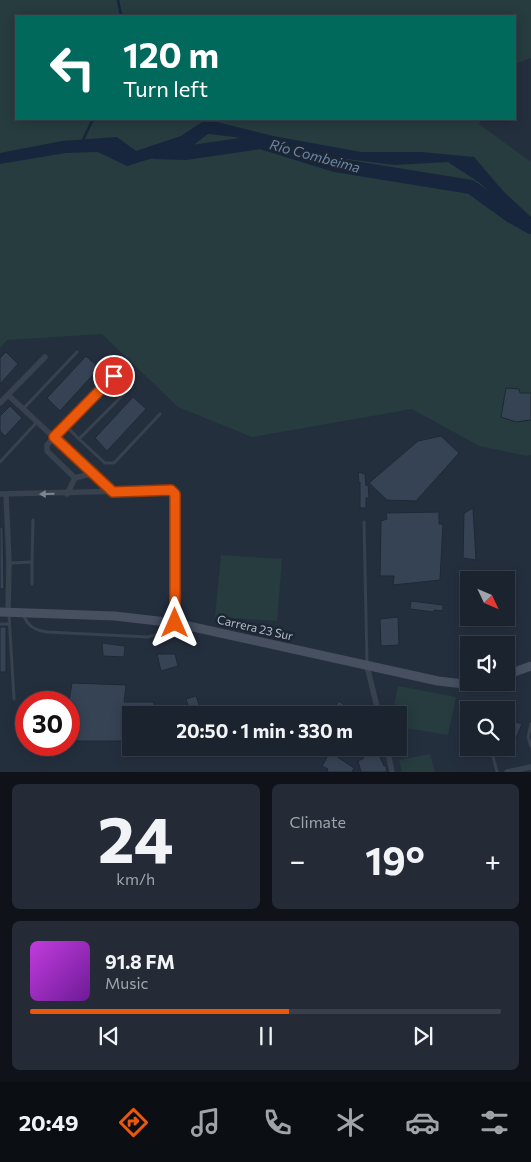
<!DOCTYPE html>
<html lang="en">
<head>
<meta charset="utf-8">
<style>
  :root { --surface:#1b232e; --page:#242b36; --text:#f1f3f6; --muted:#a0a4aa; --line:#39404a; --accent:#ea580c }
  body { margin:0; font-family:Commissioner,sans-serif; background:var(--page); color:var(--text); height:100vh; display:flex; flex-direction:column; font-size:19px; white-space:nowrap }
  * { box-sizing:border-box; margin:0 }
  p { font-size:16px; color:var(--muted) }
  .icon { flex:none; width:28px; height:28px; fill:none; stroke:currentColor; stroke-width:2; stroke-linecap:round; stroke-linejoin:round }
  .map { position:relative; height:772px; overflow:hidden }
  .sheet { display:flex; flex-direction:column; gap:12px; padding:12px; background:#0f1319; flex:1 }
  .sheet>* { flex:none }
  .banner { position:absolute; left:15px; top:15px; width:501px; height:105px; border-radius:0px; box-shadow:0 2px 12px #0003,0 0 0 1px var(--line); background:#00695c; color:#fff; overflow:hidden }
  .needle { width:32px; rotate:134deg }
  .controls { position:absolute; left:460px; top:571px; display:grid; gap:10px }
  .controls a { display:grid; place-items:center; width:55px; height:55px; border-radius:0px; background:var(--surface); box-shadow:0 2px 12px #0003,0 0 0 1px var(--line); font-size:25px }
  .speed { position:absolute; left:15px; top:691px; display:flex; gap:10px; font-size:25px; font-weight:700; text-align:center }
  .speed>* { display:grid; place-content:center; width:65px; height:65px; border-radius:50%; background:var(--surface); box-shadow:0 2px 12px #0003,0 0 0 1px var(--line); line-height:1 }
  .speed .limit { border:8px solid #d22; background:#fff; color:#111 }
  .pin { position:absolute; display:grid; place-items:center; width:42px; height:42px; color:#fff; margin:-21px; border:2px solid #fff; border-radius:50%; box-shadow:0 1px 5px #0007 }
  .me { position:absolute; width:55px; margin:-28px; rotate:0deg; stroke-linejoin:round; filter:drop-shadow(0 0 4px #0008) }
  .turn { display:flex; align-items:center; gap:18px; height:105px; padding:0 25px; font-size:22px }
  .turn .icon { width:65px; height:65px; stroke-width:2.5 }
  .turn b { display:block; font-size:35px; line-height:42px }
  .big { font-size:38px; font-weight:700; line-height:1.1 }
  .sheet .widget { flex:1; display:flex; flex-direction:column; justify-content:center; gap:8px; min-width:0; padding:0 18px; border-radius:8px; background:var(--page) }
  .sheet .dial { align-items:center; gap:0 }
  .dial b { font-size:65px; line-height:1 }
  .song { display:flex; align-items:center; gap:15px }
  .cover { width:60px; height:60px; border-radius:8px; background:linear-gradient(135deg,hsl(290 70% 55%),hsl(280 70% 35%)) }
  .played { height:5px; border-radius:2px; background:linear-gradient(90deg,var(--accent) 55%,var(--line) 55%) }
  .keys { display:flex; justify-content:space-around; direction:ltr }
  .heat { display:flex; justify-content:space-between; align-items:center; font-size:28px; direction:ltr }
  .sheet .tiles { flex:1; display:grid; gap:12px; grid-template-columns:1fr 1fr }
  .widget:last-child { grid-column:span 2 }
  .trip { position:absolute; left:122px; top:706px; width:285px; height:50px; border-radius:0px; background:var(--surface); box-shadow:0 2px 12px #0003,0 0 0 1px var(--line); font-weight:700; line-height:50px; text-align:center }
  .tabs { display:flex; height:80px; justify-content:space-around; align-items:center; background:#0b0e12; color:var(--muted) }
  .tabs .icon { width:35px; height:35px }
  .tabs .active { color:var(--accent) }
  .tabs b { font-size:22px; color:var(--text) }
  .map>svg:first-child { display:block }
  .green { fill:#263c3f }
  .water { fill:#17263c }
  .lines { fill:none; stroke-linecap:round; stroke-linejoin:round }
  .stream { stroke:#17263c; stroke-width:2.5 }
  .river { stroke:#17263c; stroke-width:14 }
  .building { fill:#364354; stroke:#1f2835 }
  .service { stroke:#38414e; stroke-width:3 }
  .minor { stroke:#38414e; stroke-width:5.5 }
  .secondary { stroke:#465061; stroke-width:9 }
  .oneway { fill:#7c8592 }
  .route-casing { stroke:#983908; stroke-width:12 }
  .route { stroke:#ea580c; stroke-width:9 }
  .labels { text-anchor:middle; stroke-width:5; stroke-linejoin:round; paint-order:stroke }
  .street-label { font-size:12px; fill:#b4bcc9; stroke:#1d2633 }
  .water-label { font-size:14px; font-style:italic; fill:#6d86a8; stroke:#1d2633 }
</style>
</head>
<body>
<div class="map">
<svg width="531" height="772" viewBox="0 0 531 772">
  <rect width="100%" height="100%" fill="#242f3e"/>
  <g class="green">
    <path d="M0,0H531V58L515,64V16H16V119H481L479,124L531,162V455L527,456L479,446L412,409L252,437L178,407L102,334L7,340L0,348Z"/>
    <path d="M221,555L282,559L277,621L215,617Z"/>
    <path d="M398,686L456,697L448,735L399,727V715H392Z"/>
    <path d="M430,754L435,772H402L399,760Z"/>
  </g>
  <path class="water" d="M202,122H217L273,136L361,152H421L474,157L503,191L531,217V228L517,218L480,183L448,162L395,165L315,155L235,137L208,134L192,146L127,166L98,152L66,153L0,164V153L62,141L117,137L136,151L181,136Z"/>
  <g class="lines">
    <g class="stream">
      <path d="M118,0L121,16"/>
      <path d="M82,142L93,119"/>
    </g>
    <path class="river" d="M155,152L185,153L261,142L335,165L471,187L511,216L531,227"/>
  </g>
  <g class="building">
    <path d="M6,352L18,364L0,384V358Z"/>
    <path d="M86,356L99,368L60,411L47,398Z"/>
    <path d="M506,388L519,389L520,393H531V420L516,422L501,417Z"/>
    <path d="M133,397L146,409L107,451L95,438Z"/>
    <path d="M10,406L22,418L5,436L0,431V416Z"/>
    <path d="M441,436L459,453L416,501L387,500L369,483L418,441Z"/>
    <path d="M358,472L365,474L366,486L368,484L369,498H366V508H360V482L359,483Z"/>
    <path d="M473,508L476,560L463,558L464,513Z"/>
    <path d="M439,512V524H443L440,580L393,585L394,576H380L381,521L387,519L386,513Z"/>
    <path d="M0,527H3L4,589H0Z"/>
    <path d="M411,601L443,605V611L434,610V612L410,609Z"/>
    <path d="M398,617L399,645L381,646L380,619Z"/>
    <rect x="0" y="627" width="6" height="45"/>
    <path d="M102,643L125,646L124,657L103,656Z"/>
    <path d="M157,654H175L178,666L161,671Z"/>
    <path d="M72,683L126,685L124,702H154L153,715H131V741H69V701Z"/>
    <path d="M196,696L201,710L191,714L186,699Z"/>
    <path d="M339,701L351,710L348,715H329Z"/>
    <path d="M512,721L522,724L515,741L506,757V739Z"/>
    <path d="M349,748H376L384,766H386L387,772H361L358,761L364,758Z"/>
    <path d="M330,752L354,768L352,772H327L328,769L322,766Z"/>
  </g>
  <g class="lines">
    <g class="service">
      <path d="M23,409L77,352"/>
      <path d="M66,426L79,439L124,394"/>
      <path d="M54,436L114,376"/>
      <path d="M79,439L105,463H114L160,414"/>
      <path d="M0,462L37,422"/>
      <path d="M364,522L367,663"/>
      <path d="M10,563L32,562L33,520"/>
      <path d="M32,584V562"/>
      <path d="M23,613C27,626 34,630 47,632L148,637L165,632L173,625"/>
      <path d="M9,615L14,699"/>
      <path d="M0,624H9"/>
      <path d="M531,724L528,737L531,746"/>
      <path d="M491,748L497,772"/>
    </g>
    <g class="minor">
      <path d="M8,395L113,492"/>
      <path d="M0,403L45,357"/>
      <path d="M54,437L47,445V451L75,478"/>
      <path d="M0,494L171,490L175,494V623"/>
      <path d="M6,494L9,563L8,613"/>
      <path d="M67,494L75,478L93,473"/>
      <path d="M367,666L379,715"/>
      <path d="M387,748L392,772"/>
      <path d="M507,772L531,767"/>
    </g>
    <g class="secondary">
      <path d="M0,612L115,616L175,623L438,681L464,684L473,682"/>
      <path d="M506,675L531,666"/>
    </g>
  </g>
  <defs><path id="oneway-solid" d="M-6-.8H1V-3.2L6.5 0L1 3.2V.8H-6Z" transform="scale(1.25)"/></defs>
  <use class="oneway" href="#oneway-solid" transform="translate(47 494) rotate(179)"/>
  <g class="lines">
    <defs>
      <path id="route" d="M114,376L54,437L113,492L171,490L175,494V623"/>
    </defs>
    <use href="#route" class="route-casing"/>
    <use href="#route" class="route"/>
  </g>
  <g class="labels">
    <g class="street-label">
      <text transform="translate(255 628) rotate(13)" y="4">Carrera 23 Sur</text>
    </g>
    <g class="water-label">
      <text transform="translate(315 156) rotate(15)" y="5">Río Combeima</text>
    </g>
  </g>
</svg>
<div class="controls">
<a><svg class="needle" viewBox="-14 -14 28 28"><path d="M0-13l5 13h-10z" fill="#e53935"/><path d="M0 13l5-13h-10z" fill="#a0a4aa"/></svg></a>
<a><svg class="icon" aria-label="sound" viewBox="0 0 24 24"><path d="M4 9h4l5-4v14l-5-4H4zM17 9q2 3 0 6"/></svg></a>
<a><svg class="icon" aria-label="search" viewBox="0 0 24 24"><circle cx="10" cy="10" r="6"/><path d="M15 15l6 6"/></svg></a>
</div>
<div class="speed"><div class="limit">30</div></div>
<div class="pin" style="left:114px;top:376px;background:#d93025"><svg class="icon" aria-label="arrive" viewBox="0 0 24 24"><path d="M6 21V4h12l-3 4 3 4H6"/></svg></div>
<svg class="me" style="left:175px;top:623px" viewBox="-20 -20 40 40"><path d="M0-17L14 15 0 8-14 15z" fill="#ea580c" stroke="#fff" stroke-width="4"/></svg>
<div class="trip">20:50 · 1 min · 330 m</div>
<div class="banner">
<div class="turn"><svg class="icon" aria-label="left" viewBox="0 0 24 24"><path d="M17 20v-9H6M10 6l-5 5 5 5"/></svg><div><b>120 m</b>Turn left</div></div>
</div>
</div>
<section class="sheet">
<div class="tiles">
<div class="widget dial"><b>24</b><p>km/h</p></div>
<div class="widget"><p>Climate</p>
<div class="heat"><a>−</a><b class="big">19°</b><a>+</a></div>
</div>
<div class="widget">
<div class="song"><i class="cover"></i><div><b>91.8 FM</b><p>Music</p></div></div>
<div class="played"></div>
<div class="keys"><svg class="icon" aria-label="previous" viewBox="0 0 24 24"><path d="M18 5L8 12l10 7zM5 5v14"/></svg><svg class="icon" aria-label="pause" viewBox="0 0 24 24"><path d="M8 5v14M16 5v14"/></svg><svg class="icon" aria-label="next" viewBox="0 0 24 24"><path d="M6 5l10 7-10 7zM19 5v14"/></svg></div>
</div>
</div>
</section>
<nav class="tabs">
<b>20:49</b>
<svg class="icon active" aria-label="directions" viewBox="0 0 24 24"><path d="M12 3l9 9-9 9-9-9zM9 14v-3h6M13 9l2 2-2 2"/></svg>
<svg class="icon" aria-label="music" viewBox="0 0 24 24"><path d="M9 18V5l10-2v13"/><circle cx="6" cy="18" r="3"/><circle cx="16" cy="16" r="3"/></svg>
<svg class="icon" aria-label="phone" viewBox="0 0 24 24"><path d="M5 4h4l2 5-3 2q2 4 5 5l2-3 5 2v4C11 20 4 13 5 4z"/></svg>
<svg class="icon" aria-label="climate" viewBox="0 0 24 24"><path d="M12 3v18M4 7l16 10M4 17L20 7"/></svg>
<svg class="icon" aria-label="car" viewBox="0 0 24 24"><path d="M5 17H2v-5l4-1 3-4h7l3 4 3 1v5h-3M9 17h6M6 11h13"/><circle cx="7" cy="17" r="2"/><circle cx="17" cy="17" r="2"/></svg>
<svg class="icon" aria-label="filters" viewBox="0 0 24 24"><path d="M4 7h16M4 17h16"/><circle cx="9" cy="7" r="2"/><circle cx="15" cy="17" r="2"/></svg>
</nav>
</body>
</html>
